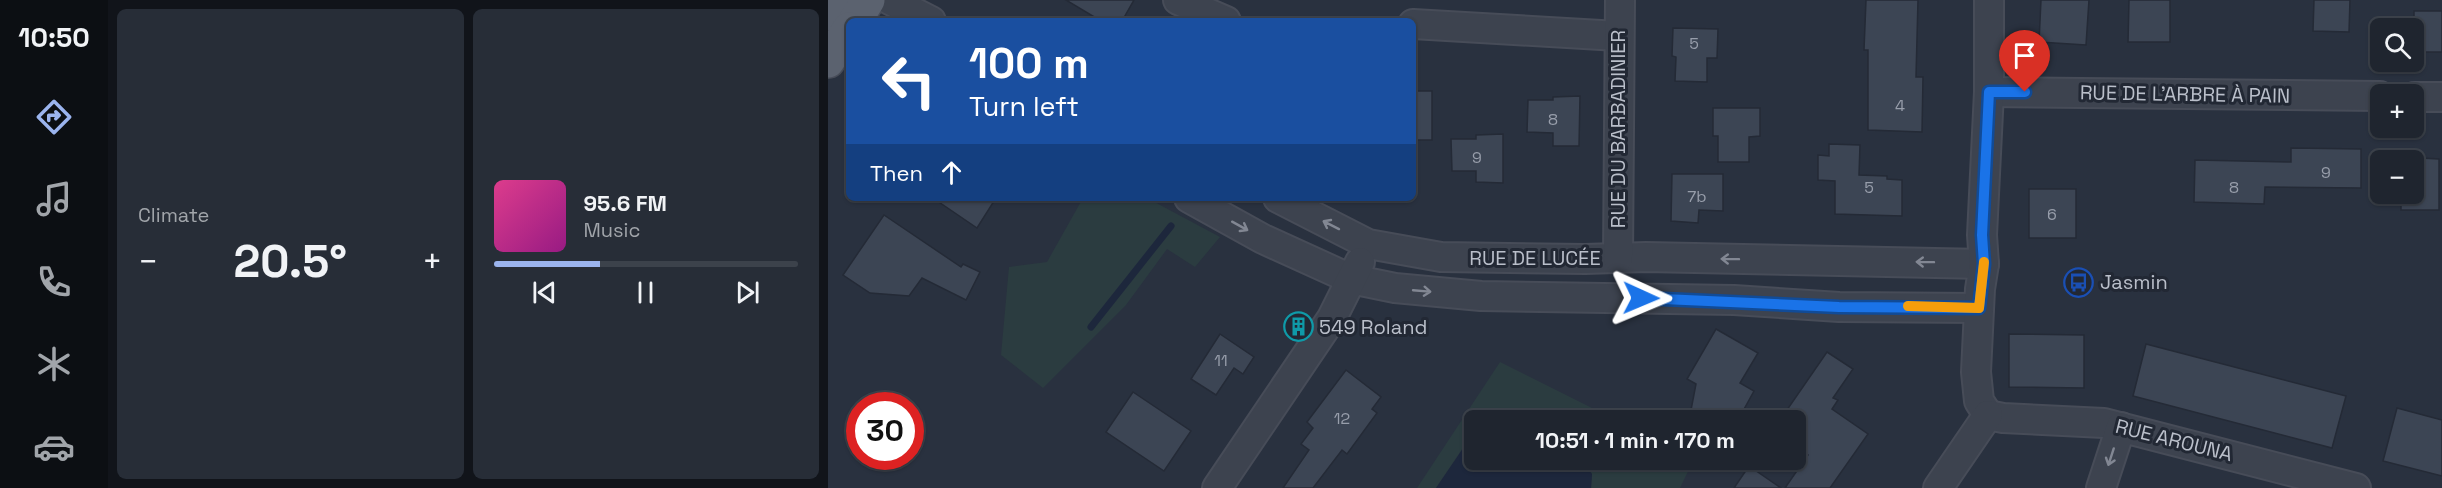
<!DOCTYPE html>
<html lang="en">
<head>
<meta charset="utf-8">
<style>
  :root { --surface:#1f252f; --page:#272d37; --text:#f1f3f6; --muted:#a1a5aa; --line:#3c424b; --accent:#9bb4ee }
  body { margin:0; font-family:"Space Grotesk",sans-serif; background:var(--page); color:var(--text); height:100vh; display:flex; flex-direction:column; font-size:22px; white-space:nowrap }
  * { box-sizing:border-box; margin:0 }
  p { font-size:20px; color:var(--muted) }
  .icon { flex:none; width:33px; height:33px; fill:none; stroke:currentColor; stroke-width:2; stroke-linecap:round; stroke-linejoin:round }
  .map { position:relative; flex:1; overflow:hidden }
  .side { display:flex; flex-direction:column; gap:9px; padding:9px; background:#11141a; width:720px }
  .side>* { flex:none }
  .banner { position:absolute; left:18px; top:18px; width:570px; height:183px; border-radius:9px; box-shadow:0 2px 4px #0004,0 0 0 2px var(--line); background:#1a4fa0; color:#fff; overflow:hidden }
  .buttons { position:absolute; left:1542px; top:18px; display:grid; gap:12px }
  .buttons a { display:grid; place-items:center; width:54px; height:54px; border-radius:9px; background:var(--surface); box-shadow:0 2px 4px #0004,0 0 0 2px var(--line); font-size:30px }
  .speed { position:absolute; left:18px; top:392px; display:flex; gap:12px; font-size:30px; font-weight:700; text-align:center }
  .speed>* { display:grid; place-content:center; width:78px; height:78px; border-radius:50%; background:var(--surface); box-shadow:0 2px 4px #0004,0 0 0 2px var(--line); line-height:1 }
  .speed .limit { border:9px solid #d22; background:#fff; color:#111 }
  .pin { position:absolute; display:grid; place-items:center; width:51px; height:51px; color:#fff; margin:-62px -26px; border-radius:50% 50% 50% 0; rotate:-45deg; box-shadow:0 0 6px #0007 }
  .pin .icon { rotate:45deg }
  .me { position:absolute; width:66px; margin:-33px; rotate:91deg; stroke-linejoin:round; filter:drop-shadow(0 0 4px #0008) }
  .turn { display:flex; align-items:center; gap:21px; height:126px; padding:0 24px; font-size:27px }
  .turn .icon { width:78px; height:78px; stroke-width:2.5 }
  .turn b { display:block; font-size:42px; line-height:51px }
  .then { display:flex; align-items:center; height:57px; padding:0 24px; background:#0003; gap:12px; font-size:22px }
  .big { font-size:45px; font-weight:800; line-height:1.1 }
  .side .widget { flex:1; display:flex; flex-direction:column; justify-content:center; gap:9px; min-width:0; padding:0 21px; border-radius:9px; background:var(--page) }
  .song { display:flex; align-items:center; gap:18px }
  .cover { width:72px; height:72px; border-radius:9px; background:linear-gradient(135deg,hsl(330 70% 55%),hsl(310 70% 35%)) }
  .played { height:6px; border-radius:3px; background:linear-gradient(90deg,var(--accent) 35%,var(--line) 35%) }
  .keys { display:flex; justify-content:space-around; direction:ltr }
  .heat { display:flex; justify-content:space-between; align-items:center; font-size:33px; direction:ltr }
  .side .tiles { flex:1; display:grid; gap:9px; grid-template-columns:repeat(2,1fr) }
  .trip { position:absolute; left:636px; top:410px; width:342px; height:60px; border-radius:9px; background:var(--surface); box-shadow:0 2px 4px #0004,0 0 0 2px var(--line); font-weight:800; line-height:60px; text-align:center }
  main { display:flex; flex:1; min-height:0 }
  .tabs { display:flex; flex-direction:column; width:108px; justify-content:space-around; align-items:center; background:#0c0f13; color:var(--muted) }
  .tabs .icon { width:42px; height:42px }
  .tabs .on { color:var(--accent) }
  .tabs b { font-size:27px; color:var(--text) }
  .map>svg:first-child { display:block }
  .green { fill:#2b3c40 }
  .water { fill:#1d273c }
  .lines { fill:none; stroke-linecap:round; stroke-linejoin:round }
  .stream { stroke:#1d273c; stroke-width:7 }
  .building { fill:#3c4554; stroke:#242a36; stroke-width:1.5 }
  .minor-casing { stroke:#474c58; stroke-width:32 }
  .major-casing { stroke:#474c58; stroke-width:36 }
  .minor { stroke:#3d434f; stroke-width:28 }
  .major { stroke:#5b626f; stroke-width:33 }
  .oneway { stroke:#828793 }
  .route-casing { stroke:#114b97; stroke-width:15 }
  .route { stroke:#1a73e8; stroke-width:10 }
  .slow { stroke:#f59e0b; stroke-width:10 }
  .labels { text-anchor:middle; stroke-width:6; stroke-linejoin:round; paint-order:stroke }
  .number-label { font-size:16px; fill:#989eab }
  .street-label { font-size:20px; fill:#babfca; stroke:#222834 }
  .poi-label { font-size:20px; fill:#babfca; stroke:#222834; text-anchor:start }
</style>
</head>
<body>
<main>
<nav class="tabs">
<b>10:50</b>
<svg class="icon on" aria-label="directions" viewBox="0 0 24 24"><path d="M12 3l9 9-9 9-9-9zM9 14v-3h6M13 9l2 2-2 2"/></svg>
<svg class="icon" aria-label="music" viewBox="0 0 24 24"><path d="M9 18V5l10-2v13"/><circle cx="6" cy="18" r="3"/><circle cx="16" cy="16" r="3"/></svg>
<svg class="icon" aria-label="phone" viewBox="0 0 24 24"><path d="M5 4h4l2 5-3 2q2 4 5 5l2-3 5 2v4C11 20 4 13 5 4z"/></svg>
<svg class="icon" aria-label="climate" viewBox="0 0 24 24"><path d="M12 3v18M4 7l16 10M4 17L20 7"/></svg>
<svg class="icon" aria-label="car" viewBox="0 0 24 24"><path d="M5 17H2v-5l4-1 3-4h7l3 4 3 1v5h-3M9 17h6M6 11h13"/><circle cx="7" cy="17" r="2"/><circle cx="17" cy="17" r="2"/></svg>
</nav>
<section class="side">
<div class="tiles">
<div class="widget"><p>Climate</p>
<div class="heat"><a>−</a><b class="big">20.5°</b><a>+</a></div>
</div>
<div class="widget">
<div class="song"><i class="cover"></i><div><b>95.6 FM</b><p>Music</p></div></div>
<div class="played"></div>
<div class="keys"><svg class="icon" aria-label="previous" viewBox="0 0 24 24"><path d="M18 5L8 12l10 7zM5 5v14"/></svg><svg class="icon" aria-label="pause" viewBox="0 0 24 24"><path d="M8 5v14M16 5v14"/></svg><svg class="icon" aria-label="next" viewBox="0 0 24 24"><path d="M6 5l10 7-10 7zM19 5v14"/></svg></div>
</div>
</div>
</section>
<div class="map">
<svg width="1614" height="488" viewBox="0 0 1614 488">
  <rect width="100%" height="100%" fill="#29313f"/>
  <g class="green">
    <path d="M255,198H319L392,237L367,267L339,249L298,305L215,388L173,355L181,267L219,262Z"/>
    <path d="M672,362L788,420H646V442H639L608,488H589Z"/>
    <path d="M745,459H866L852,488H763L764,474L755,463Z"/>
  </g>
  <path class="water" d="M640,441L646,442V459H745L755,463L764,474L763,488H608Z"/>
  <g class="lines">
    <path class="stream" d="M263,327L343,226"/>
  </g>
  <g class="building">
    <path d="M238,0H306L294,21H273Z"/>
    <path d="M1038,0H1090L1088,77H1095L1094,132L1040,130V50H1036Z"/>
    <path d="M1213,0H1261L1258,45L1211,42Z"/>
    <path d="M1301,0H1342V42H1300Z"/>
    <path d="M1486,0H1522L1521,32L1485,31Z"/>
    <rect x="1586" y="11" width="28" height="41"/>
    <path d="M845,28L890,29L889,58H879V82L847,81L848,57L844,56Z"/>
    <rect x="585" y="91" width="19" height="49"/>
    <path d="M752,96L751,146H725V133L699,132L700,100H725V97Z"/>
    <path d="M885,108H932V136L921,137V162H890V136H885Z"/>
    <path d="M675,134V183L648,182V171H624L623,139H648V135Z"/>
    <path d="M1001,144L1032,145L1031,175L1059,176V179L1074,180V216L1007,214V181L990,180V155L1001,156Z"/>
    <path d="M1463,148L1533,149V188L1437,187L1436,204L1366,202L1367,160L1463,162Z"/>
    <path d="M1574,157L1611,159V210H1573V194H1586V160H1574Z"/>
    <path d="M844,174H895V211L871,210L870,223L843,221Z"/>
    <rect x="1201" y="189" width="47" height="49"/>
    <path d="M105,198H168L149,228Z"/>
    <path d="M56,215L133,267L135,264L152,272L138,300L94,278L81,296L42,293L15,275Z"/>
    <path d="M888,329L930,353L912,383L926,391L910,420L863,410L868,384L859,379Z"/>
    <path d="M392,334L426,357L415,374L406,368L388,395L363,379Z"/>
    <path d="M1181,334L1256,335V388L1181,387Z"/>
    <path d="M1318,344L1518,396L1504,448L1305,396Z"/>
    <path d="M999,352L1025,369L1005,398L1010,400L1004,409L1040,434L1002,488H957L980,455L968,447V420H952Z"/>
    <path d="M518,370L553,397L544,409L549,413L519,454L514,450L485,488H455L481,450L473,444L485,428L479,422Z"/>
    <path d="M305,392L363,431L336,471L278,432Z"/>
    <path d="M1569,408L1614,420V476L1555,461Z"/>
    <path d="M921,466L953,488H906Z"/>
  </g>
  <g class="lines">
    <defs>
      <g id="minor">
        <path d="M62,0L103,21"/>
        <path d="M350,0L398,21"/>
        <path d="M585,24L790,36"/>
        <path d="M1161,92L1552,96"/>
        <path d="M1586,97H1614"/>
        <path d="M361,198L435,239L523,279L567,288L653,296L906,300L1011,307L1151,308"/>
        <path d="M450,198L540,244L613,257L757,259L818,257L1156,264"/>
        <path d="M790,258L792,0"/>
        <path d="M1160,415L1151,401L1148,372L1152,289L1156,264L1154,235L1161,92V0"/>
        <path d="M1160,415L1175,418L1276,423L1528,488"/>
        <path d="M389,488L504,318L532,262"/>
        <path d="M1110,488L1160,415"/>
        <path d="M1273,488L1293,427"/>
      </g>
      <g id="major">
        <path d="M0,14L9,0"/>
        <path d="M27,21L40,0"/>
        <path d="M0,61L21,29"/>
      </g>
    </defs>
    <use href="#minor" class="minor-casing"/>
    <use href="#major" class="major-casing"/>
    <use href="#minor" class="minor"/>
    <use href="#major" class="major"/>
  </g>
  <defs><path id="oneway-shaft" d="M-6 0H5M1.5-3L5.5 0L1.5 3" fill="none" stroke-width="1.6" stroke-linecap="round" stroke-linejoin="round" transform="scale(1.5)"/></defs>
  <g class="oneway">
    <use href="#oneway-shaft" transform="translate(503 225) rotate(-153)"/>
    <use href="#oneway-shaft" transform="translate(412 226) rotate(29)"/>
    <use href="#oneway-shaft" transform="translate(902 259) rotate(-179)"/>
    <use href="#oneway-shaft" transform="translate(1097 262) rotate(-179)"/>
    <use href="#oneway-shaft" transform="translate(594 291) rotate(5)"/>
    <use href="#oneway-shaft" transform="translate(1283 457) rotate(108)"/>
  </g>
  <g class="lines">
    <defs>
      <path id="route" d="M813,298L1011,307L1151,308L1156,264L1154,235L1161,92H1197"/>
    </defs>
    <use href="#route" class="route-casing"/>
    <use href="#route" class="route"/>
    <path class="slow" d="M1080,306L1151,308L1156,262"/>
  </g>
  <defs>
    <symbol id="bus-ring" viewBox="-11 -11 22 22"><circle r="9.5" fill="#222834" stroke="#1a4fb4" stroke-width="1.5"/><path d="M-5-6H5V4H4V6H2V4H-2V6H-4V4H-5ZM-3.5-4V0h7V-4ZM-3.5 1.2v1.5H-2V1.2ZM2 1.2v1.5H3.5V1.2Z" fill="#1a4fb4"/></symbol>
    <symbol id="building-ring" viewBox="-11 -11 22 22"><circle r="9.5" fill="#222834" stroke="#0f9aa8" stroke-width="1.5"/><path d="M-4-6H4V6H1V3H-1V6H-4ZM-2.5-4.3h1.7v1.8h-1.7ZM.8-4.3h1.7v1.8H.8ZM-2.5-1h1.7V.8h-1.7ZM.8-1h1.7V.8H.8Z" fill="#0f9aa8"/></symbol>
  </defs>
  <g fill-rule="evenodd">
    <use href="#bus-ring" x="1234" y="266" width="33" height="33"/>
    <use href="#building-ring" x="454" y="310" width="33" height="33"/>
  </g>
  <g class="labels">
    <g class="number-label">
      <text x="866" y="49">5</text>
      <text x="1072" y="111">4</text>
      <text x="725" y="125">8</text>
      <text x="649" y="163">9</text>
      <text x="1498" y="178">9</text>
      <text x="1041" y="193">5</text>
      <text x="1406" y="193">8</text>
      <text x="869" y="202">7b</text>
      <text x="1224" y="220">6</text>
      <text x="393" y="366">11</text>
      <text x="514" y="424">12</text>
    </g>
    <g class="street-label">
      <text transform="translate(1357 94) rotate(1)" y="7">RUE DE L'ARBRE À PAIN</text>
      <text transform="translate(790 129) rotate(-90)" y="7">RUE DU BARBADINIER</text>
      <text x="707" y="265">RUE DE LUCÉE</text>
      <text transform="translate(1346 440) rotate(14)" y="7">RUE AROUNA</text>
    </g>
    <g class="poi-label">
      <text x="1272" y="289">Jasmin</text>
      <text x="491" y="334">549 Roland</text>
    </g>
  </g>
</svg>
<div class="buttons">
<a><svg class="icon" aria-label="search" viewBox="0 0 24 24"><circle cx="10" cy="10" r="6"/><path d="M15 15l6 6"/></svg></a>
<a>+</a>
<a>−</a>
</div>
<div class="speed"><div class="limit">30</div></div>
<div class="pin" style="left:1197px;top:92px;background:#d93025"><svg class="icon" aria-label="arrive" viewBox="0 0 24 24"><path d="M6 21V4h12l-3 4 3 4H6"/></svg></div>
<svg class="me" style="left:813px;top:298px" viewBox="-20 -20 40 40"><path d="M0-17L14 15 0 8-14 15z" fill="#1a73e8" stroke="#fff" stroke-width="4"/></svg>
<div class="trip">10:51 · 1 min · 170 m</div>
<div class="banner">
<div class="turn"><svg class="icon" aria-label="left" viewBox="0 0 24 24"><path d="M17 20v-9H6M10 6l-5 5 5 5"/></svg><div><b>100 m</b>Turn left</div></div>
<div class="then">Then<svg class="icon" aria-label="ahead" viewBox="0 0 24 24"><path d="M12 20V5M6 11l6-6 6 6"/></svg></div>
</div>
</div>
</main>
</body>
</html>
